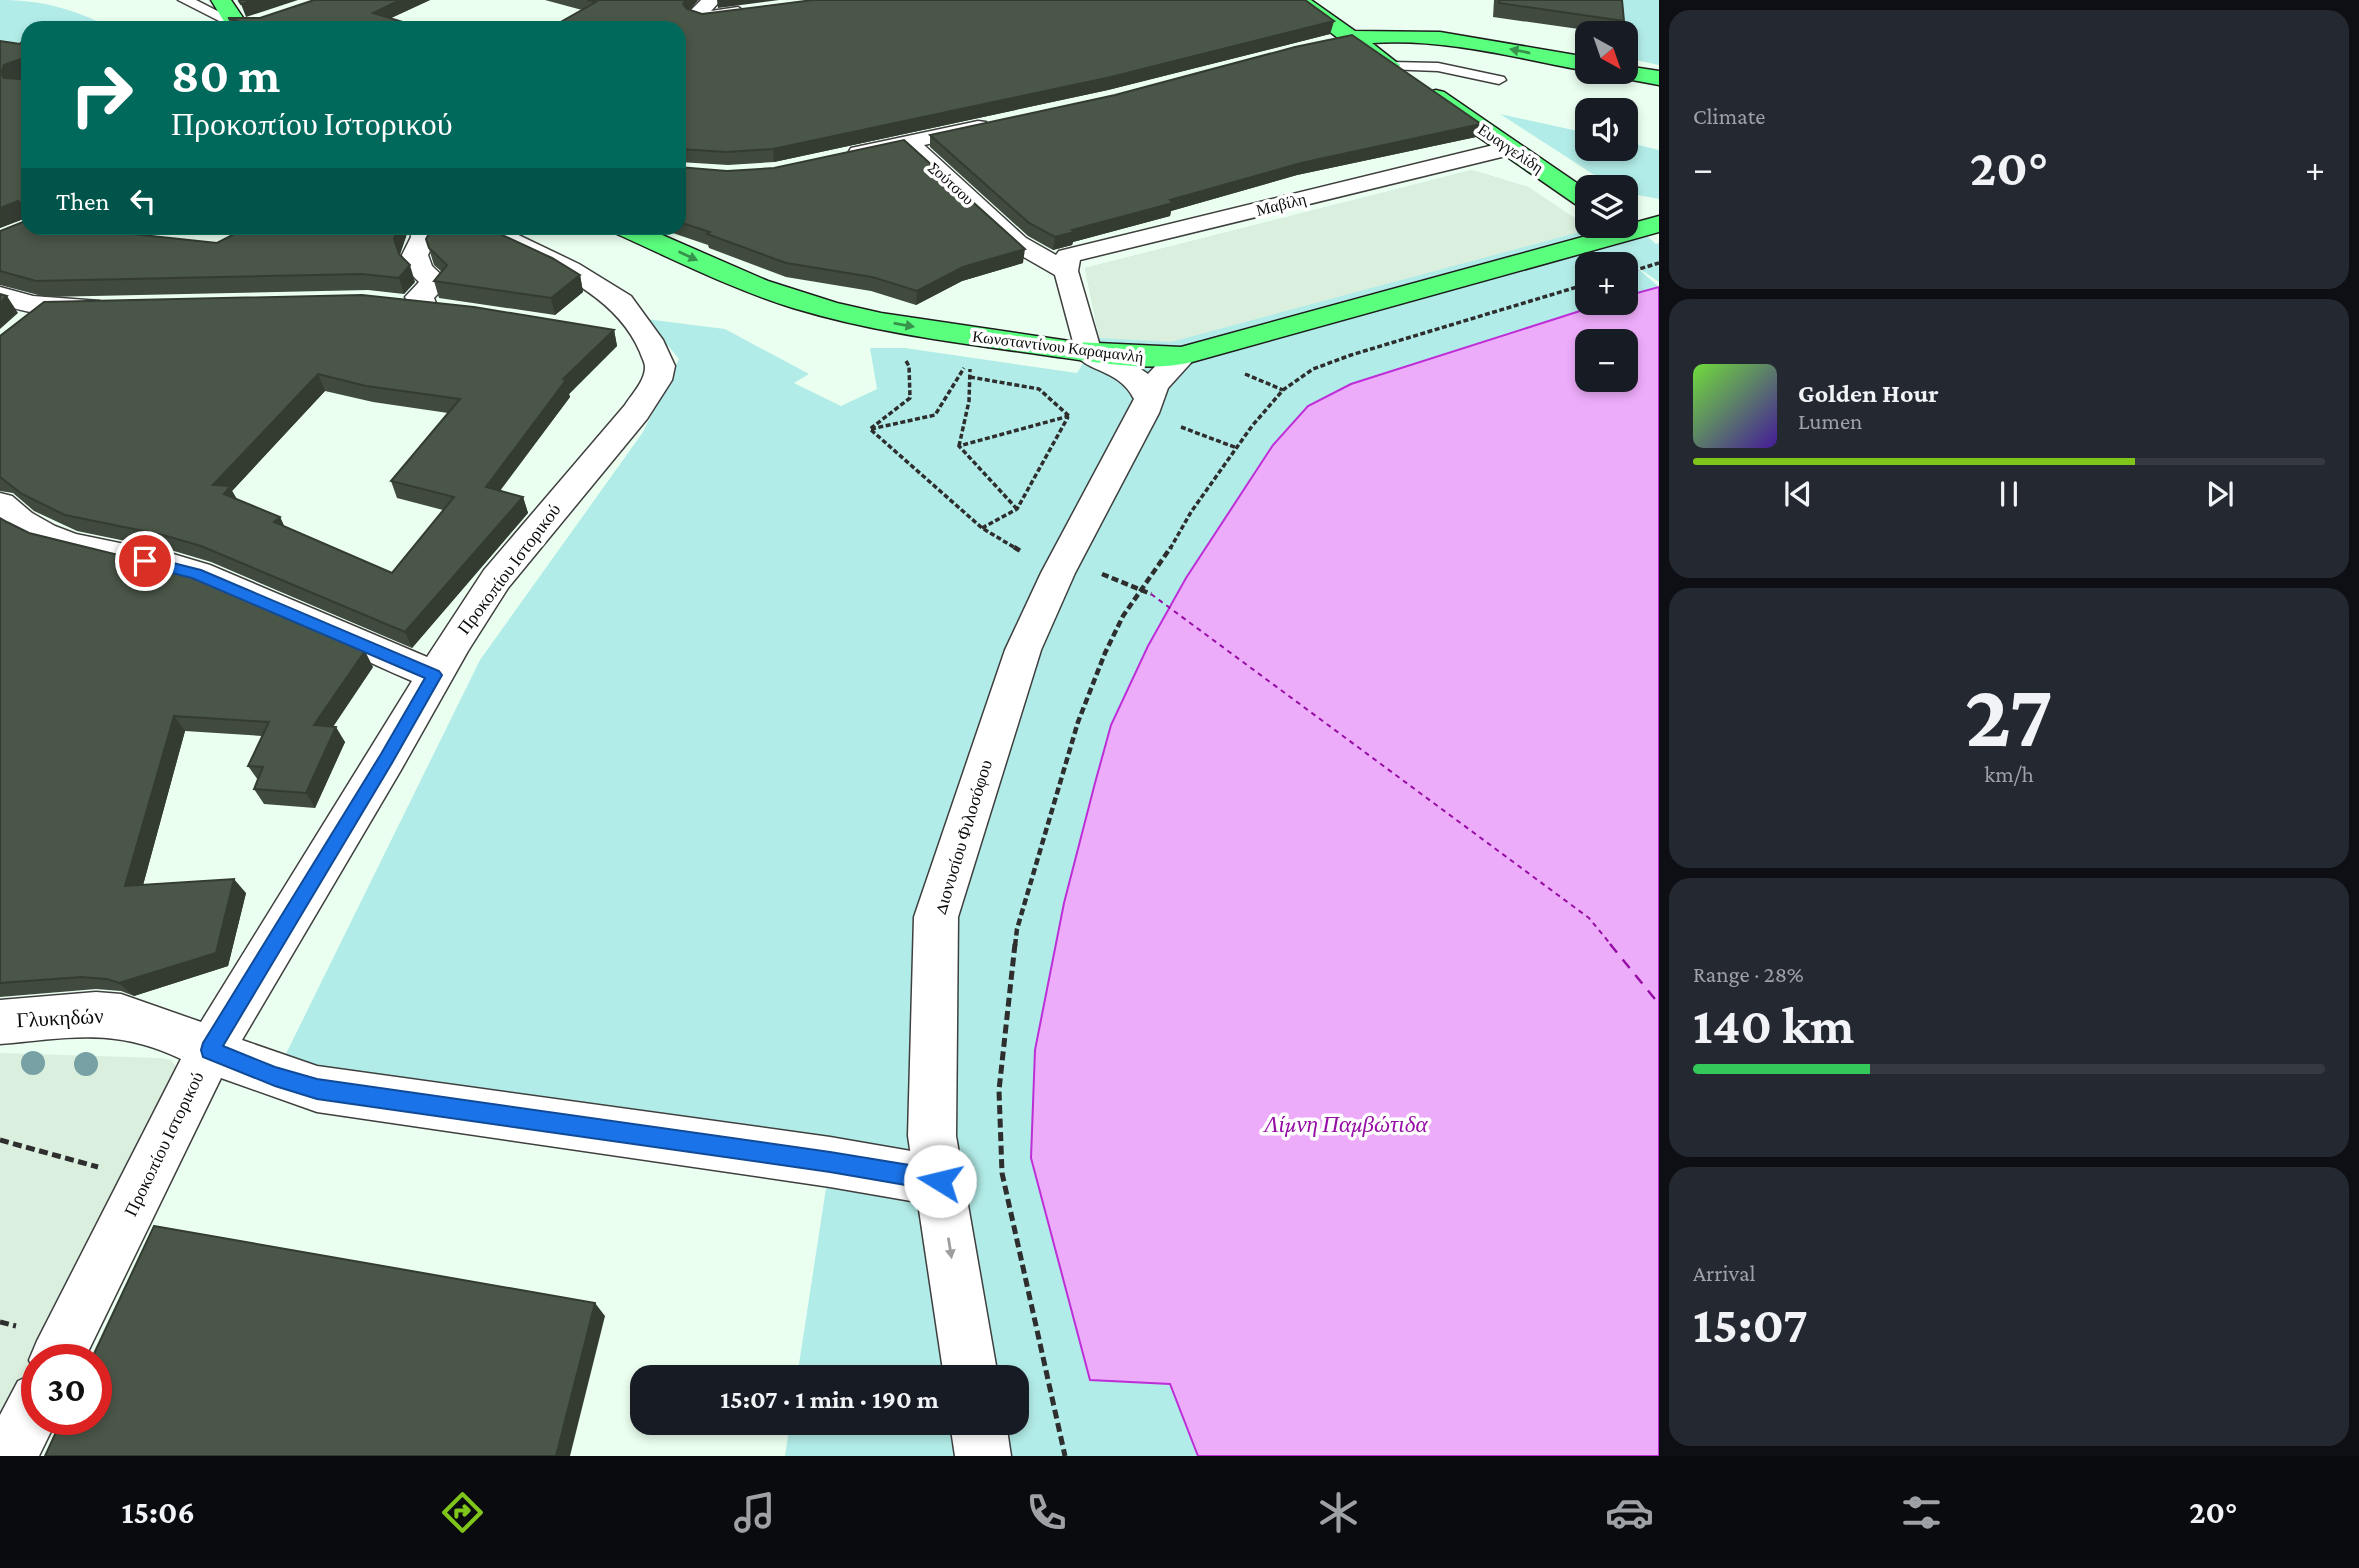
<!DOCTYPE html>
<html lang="en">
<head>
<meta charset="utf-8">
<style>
  :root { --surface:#171b24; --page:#242831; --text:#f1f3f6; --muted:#9ea1a6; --line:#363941; --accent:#80c51b }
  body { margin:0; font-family:"Crimson Pro",serif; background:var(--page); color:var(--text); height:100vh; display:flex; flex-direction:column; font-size:26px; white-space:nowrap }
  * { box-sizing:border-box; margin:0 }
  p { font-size:23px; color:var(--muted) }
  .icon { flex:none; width:38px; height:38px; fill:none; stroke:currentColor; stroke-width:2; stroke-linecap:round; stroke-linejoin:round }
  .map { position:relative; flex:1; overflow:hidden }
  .side { display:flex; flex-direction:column; gap:10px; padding:10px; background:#0d0f14; width:700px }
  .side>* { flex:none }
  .banner { position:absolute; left:21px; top:21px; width:665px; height:214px; border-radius:21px; box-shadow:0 4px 10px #0003; background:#00695c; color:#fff; overflow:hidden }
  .needle { width:46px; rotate:140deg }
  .tools { position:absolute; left:1575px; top:21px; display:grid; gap:14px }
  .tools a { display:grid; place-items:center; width:63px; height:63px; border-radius:14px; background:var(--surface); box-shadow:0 4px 10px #0003; font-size:35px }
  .speed { position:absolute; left:21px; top:1344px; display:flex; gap:14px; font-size:35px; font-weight:700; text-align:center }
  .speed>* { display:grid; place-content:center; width:91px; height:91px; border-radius:50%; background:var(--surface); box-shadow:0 4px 10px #0003; line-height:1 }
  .speed .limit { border:10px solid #d22; background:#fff; color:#111 }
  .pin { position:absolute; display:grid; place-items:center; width:60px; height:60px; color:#fff; margin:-30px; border:4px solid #fff; border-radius:50%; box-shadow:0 2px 7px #0007 }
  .me { position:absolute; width:77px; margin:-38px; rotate:279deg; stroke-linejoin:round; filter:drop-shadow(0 0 5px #0008) }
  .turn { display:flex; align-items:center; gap:24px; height:147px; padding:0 35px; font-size:32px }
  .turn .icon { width:91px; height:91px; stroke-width:2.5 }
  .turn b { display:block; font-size:49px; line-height:60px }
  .then { display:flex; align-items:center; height:66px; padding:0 35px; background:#0003; gap:14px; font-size:26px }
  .big { font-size:52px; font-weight:700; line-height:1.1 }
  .side .card { flex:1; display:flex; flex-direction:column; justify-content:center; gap:10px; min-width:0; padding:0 24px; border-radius:21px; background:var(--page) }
  .side .dial { align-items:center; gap:0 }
  .dial b { font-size:91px; line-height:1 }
  .song { display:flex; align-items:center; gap:21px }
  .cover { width:84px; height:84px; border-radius:10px; background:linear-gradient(135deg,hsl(100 70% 55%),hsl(260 70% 35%)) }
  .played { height:7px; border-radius:4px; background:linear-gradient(90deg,var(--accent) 70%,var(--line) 70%) }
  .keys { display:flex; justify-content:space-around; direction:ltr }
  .heat { display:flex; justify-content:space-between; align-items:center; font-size:38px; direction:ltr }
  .charge { height:10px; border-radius:5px; background:linear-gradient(90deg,#34c759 28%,var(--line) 0) }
  .trip { position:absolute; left:630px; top:1365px; width:399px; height:70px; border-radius:21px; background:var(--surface); box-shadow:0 4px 10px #0003; font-weight:700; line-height:70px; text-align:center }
  .dock { display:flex; height:112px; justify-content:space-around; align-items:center; background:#090b0e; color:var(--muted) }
  .dock .icon { width:49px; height:49px }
  .dock .active { color:var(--accent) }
  .dock b { font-size:32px; color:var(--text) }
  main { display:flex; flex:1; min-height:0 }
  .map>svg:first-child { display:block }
  .green { fill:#b2ece8 }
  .plaza { fill:#daefde }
  .water { fill:#edacfa; stroke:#be2ed7; stroke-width:2; fill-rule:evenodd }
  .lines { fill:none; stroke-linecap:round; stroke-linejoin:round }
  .ferry-far1 { stroke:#960da6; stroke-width:2; stroke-dasharray:5 4.5; stroke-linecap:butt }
  .ferry { stroke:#960da6; stroke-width:2.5; stroke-dasharray:11 9; stroke-linecap:butt }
  .service-casing { stroke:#3f3f3f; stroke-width:3 }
  .pedestrian-casing { stroke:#3f3f3f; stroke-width:3 }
  .minor-casing { stroke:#3f3f3f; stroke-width:3 }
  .tertiary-casing { stroke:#3f3f3f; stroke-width:3 }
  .primary-casing { stroke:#1d1d1d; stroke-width:3 }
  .path-far2 { stroke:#2e2e2e; stroke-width:3.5; stroke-dasharray:5 2.5; stroke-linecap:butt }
  .path-far1 { stroke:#2e2e2e; stroke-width:4.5; stroke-dasharray:7 3.5; stroke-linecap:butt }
  .path { stroke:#2e2e2e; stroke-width:5; stroke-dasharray:9 4.5; stroke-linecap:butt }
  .service { fill:#fff; fill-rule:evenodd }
  .pedestrian { fill:#fff; fill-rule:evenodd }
  .minor { fill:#fff; fill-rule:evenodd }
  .tertiary { fill:#fff; fill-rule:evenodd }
  .primary { fill:#5bff7e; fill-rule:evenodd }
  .tree { fill:#77a1a5 }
  .wall { fill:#404a3e; fill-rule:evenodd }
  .shaded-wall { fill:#343c32 }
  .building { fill:#4a5648; stroke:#343c32; stroke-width:2; fill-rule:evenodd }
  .oneway { fill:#37924b }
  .oneway2 { fill:#9e9e9e }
  .route { fill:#1a73e8; stroke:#114b97; stroke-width:2 }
  .labels { text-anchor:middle; stroke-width:7; stroke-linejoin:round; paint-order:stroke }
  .far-street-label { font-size:16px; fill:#0c0c0c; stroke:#fff }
  .street-label { font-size:18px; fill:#0c0c0c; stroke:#fff }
  .near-street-label { font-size:21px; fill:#0c0c0c; stroke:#fff }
  .near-water-label { font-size:23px; font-style:italic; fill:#960da6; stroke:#fff }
</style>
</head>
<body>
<main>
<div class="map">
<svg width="1659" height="1456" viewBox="0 0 1659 1456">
  <rect width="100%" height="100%" fill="#ebfff0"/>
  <g class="green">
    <path d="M0,0C44,0 72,9 112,28H28V46L0,41Z"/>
    <path d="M1619,0H1659V65L1626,58V33H1620Z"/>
    <path d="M1500,114L1587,133V149H1626V142L1659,150V199L1627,193L1626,187H1613Z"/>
    <path d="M1472,170L1528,187L1591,229H1639L1656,244L1659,243V282L1634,265L1659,287L1626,297V264H1587V303H1609L1308,406L1273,445L1186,578L1111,725L1064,903L1035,1050L1031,1158L1170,1383L1198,1456H785L790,1423H1017V1377H797L830,1162L275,1076L480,660L643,432L679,359L646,319L725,329L809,374L794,383L841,406L877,389L870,348H905L1077,373L1099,338L1085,268Z"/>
  </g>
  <g class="plaza">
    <path d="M1472,170L1528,187L1591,229L1171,342L1099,338L1085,268Z"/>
    <path d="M0,1053L160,1058L171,1060L176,1067L170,1090L37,1360V1366L0,1448Z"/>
  </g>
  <path class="water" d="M1659,287V1456H1198L1170,1384L1090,1380L1031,1158L1035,1050L1064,903L1095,783L1111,725L1148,646L1186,578L1273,445L1308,406L1351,384L1605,303H1626V296ZM1587,341H1626V380H1587Z"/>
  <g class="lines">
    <path class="ferry-far1" d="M1151,594L1589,918L1612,946"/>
    <path class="ferry" d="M1610,944L1659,1004"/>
    <defs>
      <g id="service">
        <path d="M178,0H196L243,24L236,28L231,27Z"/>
        <path d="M1391,62L1438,63L1504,77L1506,80L1499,84L1438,71L1386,69L1384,66Z"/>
      </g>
      <g id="pedestrian">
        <path d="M701,0H721L711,11L738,7L747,13C737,24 697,27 686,15Z"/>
        <path d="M978,121L986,122L989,127L986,132L924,145L1026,238L1056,255L1059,251L1510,141L1518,143L1521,148L1518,153L1080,260L1078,271L1102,353L1098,359L1089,361L1080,359L1076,353L1055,275L1008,248L903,150L859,160L851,158L848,153L851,148Z"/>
      </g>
      <g id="minor">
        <path d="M410,228H436L437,237L428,255L432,266L449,282L434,298L437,306L433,312L423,314L413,312L405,297L419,282L406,269L402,255L411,237Z"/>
        <path d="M472,228H504L579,264L631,296L663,340L675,366L672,380L647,419L508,588L468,651L401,770L242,1040L317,1066L830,1137L940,1156L958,1163L965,1181L958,1199L940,1206L830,1187L317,1112L221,1078L84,1360H37V1419H57L39,1456H0V1415L18,1381L35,1373L29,1360L37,1341L181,1059C114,1027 70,1038 0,1044V1000L96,992L121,994L201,1022L412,681C337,649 264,611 186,583C126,561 51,567 0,522V493L12,496L32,513L55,526L76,534L173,554L210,565L427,657L484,570L625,405C632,394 645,381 645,367C645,362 641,356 640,352C613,288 533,263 476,234Z"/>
        <path d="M0,287L33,296L100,301L104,307L100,313C68,321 31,314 0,304Z"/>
      </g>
      <g id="tertiary">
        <path d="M1089,344L1126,359L1148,374C1162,360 1171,344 1192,350L1197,356L1168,388L1159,413L1075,573L1041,650L958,917L956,1136L998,1377H944L908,1136L914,917L1005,650L1041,573L1134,399C1119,369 1088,373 1074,353L1079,347Z"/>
        <path d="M950,1423H1006L1011,1456H955Z"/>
      </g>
      <g id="primary">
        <path d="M211,0H231L250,28H228Z"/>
        <path d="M1287,0H1311L1355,31L1440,32L1587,57V71C1516,58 1445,38 1372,43L1400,65L1397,70H1381Z"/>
        <path d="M1626,66L1659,71V85L1616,77L1613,72H1626Z"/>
        <path d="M1436,90L1444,92L1587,190V209L1578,206L1428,102L1425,97L1428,92Z"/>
        <path d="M1659,216V232L1192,362C1150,373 1088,361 1044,355C960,343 875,333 793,308C732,289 675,260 617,234L613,228H646L768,281L837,303L881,313L1076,342L1181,347Z"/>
      </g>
    </defs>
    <use href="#service" class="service-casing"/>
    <use href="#pedestrian" class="pedestrian-casing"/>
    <use href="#minor" class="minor-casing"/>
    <use href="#tertiary" class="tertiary-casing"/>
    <use href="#primary" class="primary-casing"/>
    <g class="path-far2">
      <path d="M1626,273L1659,263"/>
      <path d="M906,361L909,366L910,398L870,429L982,528L1017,549"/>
      <path d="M1245,374L1283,390"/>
      <path d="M970,377L1039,389L1069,416"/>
      <path d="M1181,427L1237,448"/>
      <path d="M871,429L935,415L964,368"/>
      <path d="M959,446L969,401L970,369"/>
      <path d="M1017,509L959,446L1069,416"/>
      <path d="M982,528L1017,509L1068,417"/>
      <path d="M1170,549L1191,512L1252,426L1283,390L1313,369L1351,355L1587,284"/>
    </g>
    <g class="path-far1">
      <path d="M1014,547L1022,552"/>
      <path d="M1102,574L1151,594"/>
      <path d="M1015,946L1017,929L1078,722L1105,653L1123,616L1171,547"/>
    </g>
    <g class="path">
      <path d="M1015,944L999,1090L1002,1173L1065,1456"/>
      <path d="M0,1140L98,1167"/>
      <path d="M0,1322L16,1326"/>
    </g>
    <use href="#service" class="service"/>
    <use href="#pedestrian" class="pedestrian"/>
    <use href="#minor" class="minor"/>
    <use href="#tertiary" class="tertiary"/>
    <use href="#primary" class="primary"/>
  </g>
  <g class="tree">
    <circle cx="33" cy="1063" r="12"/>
    <circle cx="86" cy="1064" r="12"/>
  </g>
  <g class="wall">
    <path d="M314,0H430L391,18L405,28H232L228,18H260Z"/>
    <path d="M545,0H698L690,10L702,14L1334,21L1330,34L1108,90L774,162L728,165L679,162V28L582,10Z"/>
    <path d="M1494,0H1622L1624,21L1617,33H1607L1493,17Z"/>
    <path d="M28,41V228H111L105,231L217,243L246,228H409L400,255L415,282L404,294L368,290L46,297L0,285V231L28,221L26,218L0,228L20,44Z"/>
    <path d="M1481,124L1476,137L1297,175L1171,211L1170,216L1073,242L1072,245L1053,250L1028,236L930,147V135Z"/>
    <path d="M679,167L1023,263L962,281L916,305L871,291L786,277L709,248L708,245L658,228H679Z"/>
    <path d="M426,239L580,275L583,292L555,315L439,298L434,281L442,272L434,265Z"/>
    <path d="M614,330L617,346L569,394L570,397L500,490L523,497L528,513L412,648L211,562L174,551L77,531L34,511L13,493L0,491V336ZM325,391L373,402L448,413L391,481L397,498L443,510L392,573L284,526L280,517L237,499L232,491Z"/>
    <path d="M0,518L7,522L29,533L373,667L333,727L345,742L315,808L264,804L254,789L258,780L248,766L262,736L185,731L143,885L246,893L228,966L134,996L121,991L96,989L0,997Z"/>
  </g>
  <g class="shaded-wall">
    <path d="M254,0H298L246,17L241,4Z"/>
    <path d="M400,0H430L376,25L373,13Z"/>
    <path d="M686,0H698L684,17L683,4Z"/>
    <path d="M717,0H779L718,8Z"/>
    <path d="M1334,21L1330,34L1108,90L774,162L773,149Z"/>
    <path d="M21,59L28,75L13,81L10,88L1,73L4,65Z"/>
    <path d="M1481,124L1476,137L1297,175L1171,211L1170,216L1073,242L1072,245L1053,250L1055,237L1072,230L1170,200L1301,163Z"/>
    <path d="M18,201L26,218L0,228V208Z"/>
    <path d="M70,228H111L78,243Z"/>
    <path d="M398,228H409L399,256L394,239Z"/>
    <path d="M1025,249L1023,263L962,281L916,305L917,291L963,267Z"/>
    <path d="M410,265L415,282L404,294L399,278Z"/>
    <path d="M580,275L583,292L555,315L551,298Z"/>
    <path d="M7,296L18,313L0,329V303Z"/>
    <path d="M614,330L617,346L569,394L570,397L491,503L486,487L563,379Z"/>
    <path d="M318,374L325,391L232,491L239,503L222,502L213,485Z"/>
    <path d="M523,497L528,513L412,648L405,632Z"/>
    <path d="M280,517L288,534L274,522Z"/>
    <path d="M365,651L373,667L323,741L314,725Z"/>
    <path d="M174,716L185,731L139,900L125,886Z"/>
    <path d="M336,727L345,742L315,808L306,793Z"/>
    <path d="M234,879L246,893L228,966L134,996L119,983Z"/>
    <path d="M595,1303L605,1316L570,1456H556Z"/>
  </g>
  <g class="building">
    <path d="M242,0H254L241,4L239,1Z"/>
    <path d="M314,0H400L373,13L403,22L397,26L405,28H258L228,18H260Z"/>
    <path d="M587,0H686L683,4L687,9L702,14L813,0H1305L1334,21L1111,77L773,149L727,152L679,149V28H550L596,2Z"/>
    <path d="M1499,0H1622L1624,21L1499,3Z"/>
    <path d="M1352,35L1481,124L1301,163L1170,200L1173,203L1072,230L1074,232L1055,237L1029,223L930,135L1115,95L1295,47Z"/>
    <path d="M23,40L28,41V209H21V204L18,201L0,208V41L20,44ZM21,59V79L4,78L1,73L4,65Z"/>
    <path d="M904,140L1025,249L963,267L917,291L872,277L786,263L707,234L710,232L679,222V167L727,171L774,168Z"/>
    <path d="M28,220V228H77L217,243L246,228H398L394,239L399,254L410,265L399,278L362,274L36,281L0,271V231Z"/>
    <path d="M432,228H487L552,258L580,275L551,298L434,281L447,265L429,248L426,239Z"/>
    <path d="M0,294L7,296L0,303Z"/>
    <path d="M362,295L474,307L614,330L563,379L566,380L486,487L523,497L405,632L201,546L163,535L65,515L22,494L0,477V336L44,302ZM318,374L366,386L460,399L391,481L454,497L392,573L274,522L280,517L224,494L230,486L213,485Z"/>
    <path d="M0,518L7,522L29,533L175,569L262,604L365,651L314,725L336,727L306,793L254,789L263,767L248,766L269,722L174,716L125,886L234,879L216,953L119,983L107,979L81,977L0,983Z"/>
    <path d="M154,1226L595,1303L556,1456H45L62,1419H96V1360H91Z"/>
  </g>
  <defs><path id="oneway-solid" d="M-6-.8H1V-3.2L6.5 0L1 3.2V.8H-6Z" transform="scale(1.75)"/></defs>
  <g class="oneway">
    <use href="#oneway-solid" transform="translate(1520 51) rotate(-169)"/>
    <use href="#oneway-solid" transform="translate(688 256) rotate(25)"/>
    <use href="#oneway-solid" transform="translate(904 325) rotate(10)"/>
  </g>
  <use class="oneway2" href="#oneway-solid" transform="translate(950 1248) rotate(81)"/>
  <path class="route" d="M145,556L201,570L439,671L442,675L392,763L223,1046L275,1067L317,1079L830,1152L940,1170L947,1173L950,1181L947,1188L940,1191L830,1172L317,1099L275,1086L203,1057L201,1050L203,1043L381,754L425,678L192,578L140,565L138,561Z"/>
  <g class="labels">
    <g class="far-street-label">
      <text transform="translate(1511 148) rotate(34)" y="6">Ευαγγελίδη</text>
      <text transform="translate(952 183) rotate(43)" y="6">Σούτσου</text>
      <text transform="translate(1281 204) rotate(-14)" y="6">Μαβίλη</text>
      <text transform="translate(1058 346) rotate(7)" y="6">Κωνσταντίνου Καραμανλή</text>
    </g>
    <g class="street-label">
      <text transform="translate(509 569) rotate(-53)" y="6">Προκοπίου Ιστορικού</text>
      <text transform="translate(963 837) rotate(-73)" y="6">Διονυσίου Φιλοσόφου</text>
      <text transform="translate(164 1144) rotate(-64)" y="6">Προκοπίου Ιστορικού</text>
    </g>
    <g class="near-street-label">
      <text transform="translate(60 1018) rotate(-3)" y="7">Γλυκηδών</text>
    </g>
    <g class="near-water-label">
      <text x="1346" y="1132">Λίμνη Παμβώτιδα</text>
    </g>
  </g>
</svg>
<div class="tools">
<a><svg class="needle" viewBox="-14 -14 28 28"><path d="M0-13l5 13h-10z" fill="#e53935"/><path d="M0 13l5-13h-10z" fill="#9ea1a6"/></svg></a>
<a><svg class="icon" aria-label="sound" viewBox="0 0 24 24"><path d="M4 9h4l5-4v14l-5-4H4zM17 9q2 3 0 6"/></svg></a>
<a><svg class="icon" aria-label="layers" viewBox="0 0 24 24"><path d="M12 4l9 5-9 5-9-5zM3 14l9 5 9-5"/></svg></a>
<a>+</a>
<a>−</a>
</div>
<div class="speed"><div class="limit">30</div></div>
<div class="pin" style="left:145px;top:561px;background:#d93025"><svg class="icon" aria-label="arrive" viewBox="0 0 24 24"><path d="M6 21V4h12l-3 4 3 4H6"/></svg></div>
<svg class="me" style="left:940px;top:1181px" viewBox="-20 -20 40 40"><circle r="19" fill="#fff"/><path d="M0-13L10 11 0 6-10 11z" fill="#1a73e8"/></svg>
<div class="trip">15:07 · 1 min · 190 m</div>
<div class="banner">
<div class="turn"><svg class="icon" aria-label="right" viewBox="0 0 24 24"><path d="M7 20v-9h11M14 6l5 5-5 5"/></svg><div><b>80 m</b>Προκοπίου Ιστορικού</div></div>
<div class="then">Then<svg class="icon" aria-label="left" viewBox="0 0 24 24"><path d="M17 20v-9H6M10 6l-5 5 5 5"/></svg></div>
</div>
</div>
<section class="side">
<div class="card"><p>Climate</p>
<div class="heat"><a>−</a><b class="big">20°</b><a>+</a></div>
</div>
<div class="card">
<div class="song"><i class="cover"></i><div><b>Golden Hour</b><p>Lumen</p></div></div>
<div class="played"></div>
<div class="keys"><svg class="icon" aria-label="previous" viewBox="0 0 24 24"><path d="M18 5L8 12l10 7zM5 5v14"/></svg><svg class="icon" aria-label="pause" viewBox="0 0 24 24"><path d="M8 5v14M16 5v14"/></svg><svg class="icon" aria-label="next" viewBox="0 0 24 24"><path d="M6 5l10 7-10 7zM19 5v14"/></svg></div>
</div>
<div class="card dial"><b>27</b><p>km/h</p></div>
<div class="card"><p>Range · 28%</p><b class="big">140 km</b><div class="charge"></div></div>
<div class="card"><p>Arrival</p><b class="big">15:07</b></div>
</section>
</main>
<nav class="dock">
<b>15:06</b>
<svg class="icon active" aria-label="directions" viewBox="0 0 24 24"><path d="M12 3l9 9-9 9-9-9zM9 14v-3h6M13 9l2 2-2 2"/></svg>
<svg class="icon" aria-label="music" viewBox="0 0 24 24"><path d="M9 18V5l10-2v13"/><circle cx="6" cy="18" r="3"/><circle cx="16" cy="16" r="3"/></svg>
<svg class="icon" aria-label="phone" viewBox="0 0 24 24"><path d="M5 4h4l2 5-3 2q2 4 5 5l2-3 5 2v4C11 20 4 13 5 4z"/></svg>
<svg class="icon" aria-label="climate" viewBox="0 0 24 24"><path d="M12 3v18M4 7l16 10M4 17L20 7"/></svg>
<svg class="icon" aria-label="car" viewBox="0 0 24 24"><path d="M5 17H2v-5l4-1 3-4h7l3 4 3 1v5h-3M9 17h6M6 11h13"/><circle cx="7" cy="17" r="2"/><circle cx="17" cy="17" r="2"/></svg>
<svg class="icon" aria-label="filters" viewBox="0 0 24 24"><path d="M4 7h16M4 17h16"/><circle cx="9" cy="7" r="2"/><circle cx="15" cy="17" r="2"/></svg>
<b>20°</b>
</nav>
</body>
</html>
